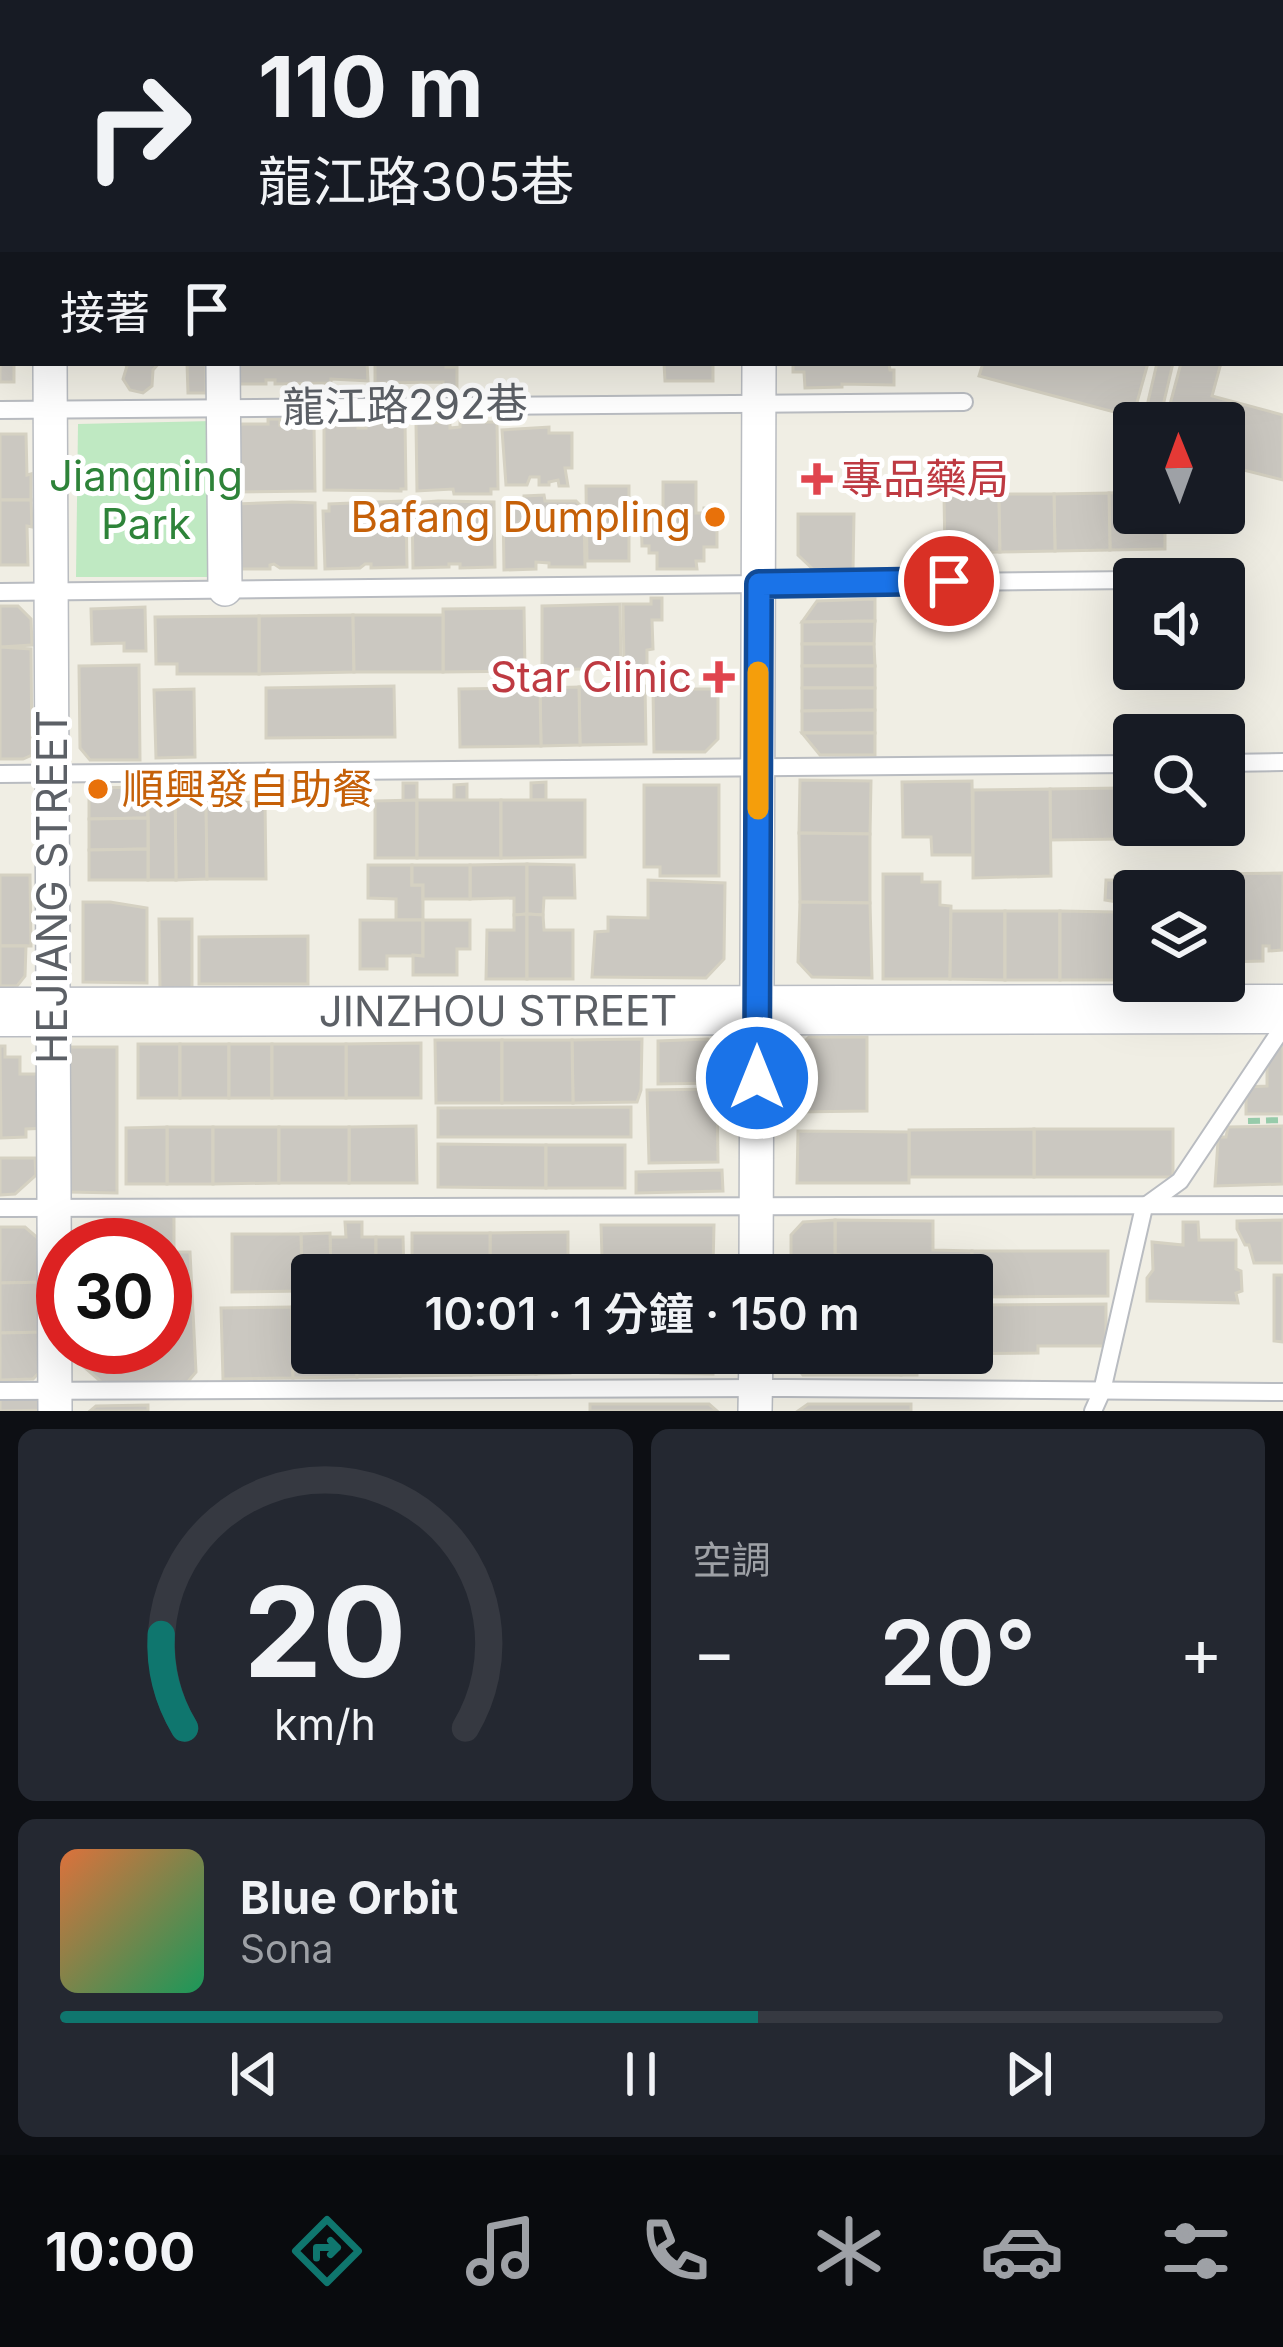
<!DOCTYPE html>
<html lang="zh-TW">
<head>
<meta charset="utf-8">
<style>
  :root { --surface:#171b24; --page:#242831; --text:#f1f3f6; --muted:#9ea1a6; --line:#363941; --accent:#0f766e }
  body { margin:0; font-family:Inter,"Noto Sans TC",sans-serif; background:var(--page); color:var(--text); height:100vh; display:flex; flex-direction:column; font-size:45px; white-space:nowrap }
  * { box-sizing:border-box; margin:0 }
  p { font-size:39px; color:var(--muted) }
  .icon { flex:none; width:66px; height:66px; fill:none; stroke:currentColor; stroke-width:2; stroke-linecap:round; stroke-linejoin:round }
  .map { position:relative; height:1411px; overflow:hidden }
  .panel { display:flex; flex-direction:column; gap:18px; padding:18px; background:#0d0f14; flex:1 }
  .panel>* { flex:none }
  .top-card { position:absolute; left:0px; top:0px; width:1284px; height:366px; box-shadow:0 12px 48px #0002; background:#171b24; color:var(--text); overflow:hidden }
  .needle { width:78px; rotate:359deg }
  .controls { position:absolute; left:1113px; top:402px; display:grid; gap:24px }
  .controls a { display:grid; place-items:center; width:132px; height:132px; border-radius:12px; background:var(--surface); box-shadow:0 12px 48px #0002; font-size:60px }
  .speed { position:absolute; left:36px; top:1218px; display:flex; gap:24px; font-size:60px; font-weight:700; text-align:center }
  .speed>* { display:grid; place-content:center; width:156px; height:156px; border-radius:50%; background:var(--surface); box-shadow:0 12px 48px #0002; line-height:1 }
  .speed .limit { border:18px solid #d22; background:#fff; color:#111 }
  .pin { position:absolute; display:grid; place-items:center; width:102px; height:102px; color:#fff; margin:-51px; border:6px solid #fff; border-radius:50%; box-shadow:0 3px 12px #0007 }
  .me { position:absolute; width:132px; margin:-66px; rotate:0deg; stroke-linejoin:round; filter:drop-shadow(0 0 9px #0008) }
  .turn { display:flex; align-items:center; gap:42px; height:252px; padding:0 60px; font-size:54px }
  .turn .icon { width:156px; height:156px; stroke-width:2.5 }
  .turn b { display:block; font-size:84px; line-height:102px }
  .then { display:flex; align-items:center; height:114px; padding:0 60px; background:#0003; gap:24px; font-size:45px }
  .big { font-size:90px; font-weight:600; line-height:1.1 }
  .panel .card { flex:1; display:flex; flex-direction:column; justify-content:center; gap:18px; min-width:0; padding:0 42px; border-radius:18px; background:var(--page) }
  .panel .dial { align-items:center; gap:0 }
  .dial svg { height:312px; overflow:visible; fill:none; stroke:var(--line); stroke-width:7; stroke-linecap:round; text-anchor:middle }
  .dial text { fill:var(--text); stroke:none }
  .song { display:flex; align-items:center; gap:36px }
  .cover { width:144px; height:144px; border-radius:18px; background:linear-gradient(135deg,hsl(20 70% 55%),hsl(150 70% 35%)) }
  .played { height:12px; border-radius:6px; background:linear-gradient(90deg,var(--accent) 60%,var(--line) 60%) }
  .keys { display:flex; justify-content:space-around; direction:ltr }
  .heat { display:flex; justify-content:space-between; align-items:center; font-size:66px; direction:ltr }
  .panel .tiles { flex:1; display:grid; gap:18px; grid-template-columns:1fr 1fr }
  .card:last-child { grid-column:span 2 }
  .trip { position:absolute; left:291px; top:1254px; width:702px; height:120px; border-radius:12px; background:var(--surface); box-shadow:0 12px 48px #0002; font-weight:600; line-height:120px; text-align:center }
  .tab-bar { display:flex; height:192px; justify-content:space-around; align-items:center; background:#090b0e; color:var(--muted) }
  .tab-bar .icon { width:84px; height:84px }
  .tab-bar .active { color:var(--accent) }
  .tab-bar b { font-size:54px; color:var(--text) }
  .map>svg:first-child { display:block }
  .green { fill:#bfe9c2 }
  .building { fill:#cbc8c1; stroke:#d5d1c2; stroke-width:3 }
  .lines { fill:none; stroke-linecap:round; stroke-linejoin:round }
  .lane-casing { stroke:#b9bcc1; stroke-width:20 }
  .street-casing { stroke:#b9bcc1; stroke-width:36 }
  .secondary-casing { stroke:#babdc3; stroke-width:51 }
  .path { stroke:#97cbaa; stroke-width:6; stroke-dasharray:12 6; stroke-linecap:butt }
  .lane { stroke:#fff; stroke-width:16 }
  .street { stroke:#fff; stroke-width:33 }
  .secondary { stroke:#fff; stroke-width:48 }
  .route-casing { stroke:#114b97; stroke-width:30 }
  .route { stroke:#1a73e8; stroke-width:21 }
  .slow { stroke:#f59e0b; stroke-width:21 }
  .health-dot { fill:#e0444e; stroke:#fff; stroke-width:4.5 }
  .food-dot { fill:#e8710a; stroke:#fff; stroke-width:4.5 }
  .labels { text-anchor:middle; stroke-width:10; stroke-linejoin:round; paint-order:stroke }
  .street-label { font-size:42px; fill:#5c6066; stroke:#fff }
  .park-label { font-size:42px; fill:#2e8339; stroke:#fff }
  .health-label { font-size:42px; fill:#be3a42; stroke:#fff; text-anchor:start }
  .food-label { font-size:42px; fill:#c56008; stroke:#fff; text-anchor:end }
</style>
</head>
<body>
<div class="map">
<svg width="1283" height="1411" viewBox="0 0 1283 1411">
  <rect width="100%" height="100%" fill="#f0eee4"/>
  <path class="green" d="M213,421L216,577H76L78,424Z"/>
  <g class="building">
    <path d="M1281,73L1283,75V151L1281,149Z"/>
    <rect x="0" y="258" width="3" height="53"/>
    <path d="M0,320H3V363H14V382H0Z"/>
    <path d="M123,363H159L153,370L152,386L143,393L130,390L123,379L127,366Z"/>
    <path d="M187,363H206V393H188Z"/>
    <path d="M236,363H367L368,381L331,379V383L275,384V380H266V384H236Z"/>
    <path d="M375,363H446V367H457V390H443V382L375,383Z"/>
    <path d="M664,363H713V381H665Z"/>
    <path d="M793,363H889L890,370H894V385L842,384V387L805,388L804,372H793Z"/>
    <path d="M983,363H1148L1133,417L979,376Z"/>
    <path d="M1157,363H1173L1159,423H1143Z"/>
    <path d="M1181,363H1221L1212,396L1283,415V480L1224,465V423H1165Z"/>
    <path d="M268,419H280V425L314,424L315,491L233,492V431L242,424H268Z"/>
    <path d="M405,422L406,489H401V491L324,490V425H358V428H366V423Z"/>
    <path d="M450,422V428L460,427V422H497L498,489H491V494H454L453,489L417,491L416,423Z"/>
    <path d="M549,427V433H572V468H565L568,486H559L558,480L549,482V485H539V477H530L527,485H506L502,430Z"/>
    <path d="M0,434H26L27,475L31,474V500H0Z"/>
    <path d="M663,482H696V513H704V508H717V547H704V561H696L697,569H657V553H649V546H642L641,513H645V508L663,507Z"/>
    <path d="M586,486H629V561H587Z"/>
    <path d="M1134,492V513H1165V549L1110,550L1109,493Z"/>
    <path d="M1109,493L1110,550L1055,551L1054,494Z"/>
    <path d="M999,494L1000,552L945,553L944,495Z"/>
    <path d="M999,494H1054L1055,551L1000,552Z"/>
    <path d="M544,495L545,501H576L581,506V512H584L585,567H549V563L536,562V569L504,570L503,502H524V496Z"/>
    <path d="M0,500H31L32,527L27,526L28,565H0Z"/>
    <path d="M402,501V503H406L407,567L371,568V564H365L360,568L325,569L323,511H329V504Z"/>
    <path d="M438,501L494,502L495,567L460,568V564H449V567L413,568L412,503Z"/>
    <path d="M292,502L315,503L316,568H280L274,564L270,565V569H238L236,504Z"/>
    <path d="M798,514H854L853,571L816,572L798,555Z"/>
    <path d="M651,598H662V620H652L653,649L647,650V667H624L623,604H651Z"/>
    <path d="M875,599V621L802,622L817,601Z"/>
    <path d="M620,604L621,668L542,670V606Z"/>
    <path d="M0,606H18L31,619L32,645L0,647Z"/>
    <path d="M145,607L146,651H124V643L92,644L91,609Z"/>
    <path d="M524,608L525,671L443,672V609Z"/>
    <path d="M353,615L354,672L259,674V616Z"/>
    <path d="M353,615H443V672H354Z"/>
    <path d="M259,616V674H177V664H156L155,617Z"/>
    <path d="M875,621L874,644H802V622Z"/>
    <path d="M802,644H874L875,666H802Z"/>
    <path d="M0,647L31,649L32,755L23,759H0Z"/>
    <path d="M139,665L140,760H90L80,748L79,666Z"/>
    <rect x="802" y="666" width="73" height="22"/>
    <path d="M394,686L395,737L266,738V688Z"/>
    <path d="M645,686L646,744L580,745L579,687Z"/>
    <path d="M579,687L580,745L541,746L540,688Z"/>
    <path d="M540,688L541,746L460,747L459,689Z"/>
    <path d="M802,688H875V710L802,711Z"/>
    <path d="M194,689L195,757L156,758L154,690Z"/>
    <path d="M653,689H718V739L705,752H654Z"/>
    <path d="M875,710V733H802V711Z"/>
    <path d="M802,733H875V755H820Z"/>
    <path d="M1224,775H1236V838L1122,839L1121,776H1134V825H1224Z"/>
    <path d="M800,780L871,781L870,834L799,833Z"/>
    <path d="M972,781L973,855H932L931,837H903L902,782Z"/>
    <path d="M546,782V800H531V783Z"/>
    <path d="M403,783H417V800L403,801Z"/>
    <path d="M467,784V801L454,800V785Z"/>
    <path d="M644,785H719V876H660V867H644Z"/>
    <path d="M206,786L207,879L176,880L175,787Z"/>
    <path d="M148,787V818L89,819V788Z"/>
    <path d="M148,787H175L176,880H148Z"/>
    <path d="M1121,788L1122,839L1050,840V789Z"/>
    <path d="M1050,789L1051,876L973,878V790Z"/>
    <path d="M417,800V858H375V801Z"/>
    <rect x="417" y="800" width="84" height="58"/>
    <path d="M501,800H585V857L501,858Z"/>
    <path d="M265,802L266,879H207L206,803Z"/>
    <path d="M148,818V849L89,850V819Z"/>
    <path d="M799,833L870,834V903L800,902Z"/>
    <path d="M148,849V880H89V850Z"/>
    <path d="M527,864V914L514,915V898L470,899V865Z"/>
    <path d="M527,864L574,865L575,898H544L543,915L527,914Z"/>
    <path d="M368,865H412V885H423V920H396V899L368,898Z"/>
    <path d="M412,865H470V899H423V885H412Z"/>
    <path d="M1283,873L1282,950L1269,951V946H1263V961L1224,962V891H1201V874Z"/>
    <path d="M883,874H922V882H940V905L951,906L950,979H883Z"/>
    <path d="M0,875H30L31,946H0Z"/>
    <path d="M1115,876H1200V891H1134V963H1118L1117,902L1105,900L1106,880H1115Z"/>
    <path d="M648,880L725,883L724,959L706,978L592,977L595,932L608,931V917L648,918Z"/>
    <path d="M83,902H110L147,908V983L83,982Z"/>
    <path d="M800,902L870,903L872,978L812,977L798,962Z"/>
    <path d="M951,911H1005V980L950,979Z"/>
    <rect x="1005" y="911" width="55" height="69"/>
    <path d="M1060,911L1115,912V980H1060Z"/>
    <path d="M527,914V979H486L487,930H514V915Z"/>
    <path d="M527,914L543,915L544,930H573V979H527Z"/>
    <path d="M159,919H192V988H160Z"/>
    <path d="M360,920H423V956H387V969H360Z"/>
    <path d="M423,920H470V949H457V975H413V955L423,956Z"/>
    <path d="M308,936V984H199V937Z"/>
    <path d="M0,946H26L25,976L17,986H0Z"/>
    <path d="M809,1037H867V1111L795,1112V1051Z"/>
    <path d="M1283,1037V1114H1246V1087L1267,1086V1057Z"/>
    <path d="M642,1039L641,1090L637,1102L573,1103L572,1040Z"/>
    <path d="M708,1039L717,1048L718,1083L658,1084V1041Z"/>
    <path d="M435,1040H502V1103H436Z"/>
    <path d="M502,1040H572L573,1103H502Z"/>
    <path d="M421,1043V1098H346V1044Z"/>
    <rect x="138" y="1044" width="42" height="54"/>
    <rect x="180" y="1044" width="49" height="54"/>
    <rect x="229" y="1044" width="43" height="54"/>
    <rect x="272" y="1044" width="74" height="54"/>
    <path d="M0,1046H5V1057H20V1074H48V1128L26,1129V1137L1,1138Z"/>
    <path d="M70,1047H117V1193L69,1192Z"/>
    <path d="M717,1089L718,1162L649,1163L647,1090Z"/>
    <path d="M631,1107V1137H438V1108Z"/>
    <path d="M416,1126L417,1183H349V1127Z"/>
    <path d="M1283,1126V1184L1215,1186L1218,1141L1219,1137H1226L1228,1127Z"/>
    <rect x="167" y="1127" width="46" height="57"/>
    <path d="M167,1127V1184H126V1128Z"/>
    <path d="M213,1127H279V1183L213,1184Z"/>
    <rect x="279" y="1127" width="70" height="56"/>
    <rect x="1034" y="1129" width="139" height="48"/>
    <path d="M1034,1129V1177H909V1130Z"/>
    <path d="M798,1131L909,1132V1183H797Z"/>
    <path d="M438,1144L546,1145V1188L438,1187Z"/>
    <rect x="546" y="1145" width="79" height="43"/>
    <path d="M0,1158H35L36,1175L15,1194L0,1195Z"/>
    <path d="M722,1170L723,1191L636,1193V1172Z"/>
    <path d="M105,1216H174V1250H165V1245H105Z"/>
    <path d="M835,1220L933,1221V1250L972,1251V1297V1275H892L891,1270H877V1265L866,1266V1261L835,1254Z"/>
    <path d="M835,1220V1254L854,1259V1275H791V1235L803,1222Z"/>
    <path d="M1283,1220V1263H1254L1249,1245H1245L1237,1229V1221Z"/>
    <path d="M345,1222H362V1237H376V1275H331L330,1237H346Z"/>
    <path d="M1183,1222H1198L1199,1240H1236V1269L1241,1271L1242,1291L1236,1293L1238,1303L1147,1301V1278L1153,1270L1152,1242L1183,1245Z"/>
    <path d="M601,1225H714L713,1267H665V1257H602Z"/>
    <path d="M0,1227H25L47,1246L48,1282L0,1283Z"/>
    <path d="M568,1232V1275H490V1233Z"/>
    <path d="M330,1233L331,1275H312V1291H302L301,1234Z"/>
    <rect x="412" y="1233" width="78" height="42"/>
    <path d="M232,1234H301L302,1291L232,1292Z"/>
    <path d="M376,1237H403L404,1275H376Z"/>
    <path d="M972,1251H1108V1296L972,1297Z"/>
    <path d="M165,1252H190L196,1372L185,1385L106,1386L83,1366V1347H165Z"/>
    <path d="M1274,1275H1283V1342L1274,1341Z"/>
    <path d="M48,1282V1332L0,1333V1283Z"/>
    <path d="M1106,1304V1346H1038V1353L917,1354V1375H901L900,1353H972V1305Z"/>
    <path d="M292,1307L293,1378L223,1379L221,1308Z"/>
    <path d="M292,1307H312V1353H357V1377L293,1378Z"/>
    <path d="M48,1332L49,1362L33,1379L0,1380V1333Z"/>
    <path d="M357,1353H399L400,1376L357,1377Z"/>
    <path d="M399,1353H471V1375L400,1376Z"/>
    <path d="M471,1353H535L536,1374L471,1375Z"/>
    <path d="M535,1353H570V1373L536,1374Z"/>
    <rect x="590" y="1353" width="57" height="3"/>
    <path d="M661,1353H713V1374L661,1373Z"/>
    <path d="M791,1353H900L901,1375H803L792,1363Z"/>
    <path d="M0,1396H34L50,1410L0,1411Z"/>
    <path d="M590,1404H709L717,1411H590Z"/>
    <path d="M808,1404H911V1411H798Z"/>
    <path d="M148,1405V1411H90L96,1406Z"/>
  </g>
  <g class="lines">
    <defs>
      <g id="lane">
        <path d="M0,221H3"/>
        <path d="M0,410L964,402"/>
        <path d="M1196,579H1225"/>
        <path d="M0,592L1134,580"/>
        <path d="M1224,763L1283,762"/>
        <path d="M0,774L1134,764"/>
        <path d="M0,1208L1283,1205"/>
        <path d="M0,1391L786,1388L1283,1392"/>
        <path d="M1093,1411L1102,1391L1144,1207L1180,1181L1283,1027"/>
      </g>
      <g id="street">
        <path d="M48,0V3"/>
        <path d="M767,3V0"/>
        <path d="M50,363L55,1411"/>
        <path d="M223,363L225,589"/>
        <path d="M756,1275L759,363"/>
        <path d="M755,1411L756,1353"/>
      </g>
      <g id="secondary">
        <path id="s1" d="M0,1012L1283,1009"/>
      </g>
    </defs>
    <use href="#lane" class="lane-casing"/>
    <use href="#street" class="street-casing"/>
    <use href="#secondary" class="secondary-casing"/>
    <g class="path">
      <path d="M1281,195L1283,197"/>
      <path d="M1248,1121L1283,1120"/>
    </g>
    <use href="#lane" class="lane"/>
    <use href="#street" class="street"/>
    <use href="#secondary" class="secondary"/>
  </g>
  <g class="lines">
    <defs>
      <path id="route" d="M757,1078L759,584L949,581"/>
    </defs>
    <use href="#route" class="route-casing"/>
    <use href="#route" class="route"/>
    <path class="slow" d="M758,809V672"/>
  </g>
  <g class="health-dot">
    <path d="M811 461h12v12h12v12h-12v12h-12v-12h-12v-12h12z"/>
    <path d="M713 659h12v12h12v12h-12v12h-12v-12h-12v-12h12z"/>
  </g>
  <g class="food-dot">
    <circle cx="715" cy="517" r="12"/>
    <circle cx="98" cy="789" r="12"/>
  </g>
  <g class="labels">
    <g class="street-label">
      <text transform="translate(405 405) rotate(-1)" y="15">龍江路292巷</text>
      <text transform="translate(52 887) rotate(-90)" y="15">HEJIANG STREET</text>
      <text dy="15" stroke="none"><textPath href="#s1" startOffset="498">JINZHOU STREET</textPath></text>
    </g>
    <g class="park-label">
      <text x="146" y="491">Jiangning<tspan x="146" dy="48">Park</tspan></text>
    </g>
    <g class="health-label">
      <text x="841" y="494">專品藥局</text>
      <text x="692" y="692" text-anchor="end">Star Clinic</text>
    </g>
    <g class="food-label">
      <text x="691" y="532">Bafang Dumpling</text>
      <text x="122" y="804" text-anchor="start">順興發自助餐</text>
    </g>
  </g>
</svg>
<div class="controls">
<a><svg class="needle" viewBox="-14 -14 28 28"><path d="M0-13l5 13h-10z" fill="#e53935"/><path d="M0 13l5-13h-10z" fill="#9ea1a6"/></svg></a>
<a><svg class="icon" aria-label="sound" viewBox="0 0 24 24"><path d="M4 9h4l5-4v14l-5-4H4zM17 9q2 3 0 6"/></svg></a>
<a><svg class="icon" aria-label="search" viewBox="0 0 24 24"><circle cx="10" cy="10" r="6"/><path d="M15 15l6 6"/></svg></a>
<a><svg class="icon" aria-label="layers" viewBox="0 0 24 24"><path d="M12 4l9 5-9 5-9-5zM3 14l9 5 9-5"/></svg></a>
</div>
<div class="speed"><div class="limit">30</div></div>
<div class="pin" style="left:949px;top:581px;background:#d93025"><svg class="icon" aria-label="arrive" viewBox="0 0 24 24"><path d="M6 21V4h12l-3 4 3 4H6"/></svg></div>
<svg class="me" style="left:757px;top:1078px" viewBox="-20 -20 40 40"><circle r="17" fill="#1a73e8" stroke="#fff" stroke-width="3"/><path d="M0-11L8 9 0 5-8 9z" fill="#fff"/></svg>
<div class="trip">10:01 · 1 分鐘 · 150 m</div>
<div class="top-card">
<div class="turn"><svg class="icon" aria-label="right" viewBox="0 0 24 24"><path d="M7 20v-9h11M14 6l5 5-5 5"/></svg><div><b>110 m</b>龍江路305巷</div></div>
<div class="then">接著<svg class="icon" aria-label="arrive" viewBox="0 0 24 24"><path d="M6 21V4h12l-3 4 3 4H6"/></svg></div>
</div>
</div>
<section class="panel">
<div class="tiles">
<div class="card dial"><svg viewBox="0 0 100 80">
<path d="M14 69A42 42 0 1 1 86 69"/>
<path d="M14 69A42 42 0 0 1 8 45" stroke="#0f766e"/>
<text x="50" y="56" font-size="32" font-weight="700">20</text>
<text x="50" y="72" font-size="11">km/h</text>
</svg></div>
<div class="card"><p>空調</p>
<div class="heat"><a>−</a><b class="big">20°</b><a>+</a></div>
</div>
<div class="card">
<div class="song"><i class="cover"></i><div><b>Blue Orbit</b><p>Sona</p></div></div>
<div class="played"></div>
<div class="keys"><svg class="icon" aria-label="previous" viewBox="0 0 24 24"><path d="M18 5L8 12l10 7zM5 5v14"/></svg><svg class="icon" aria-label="pause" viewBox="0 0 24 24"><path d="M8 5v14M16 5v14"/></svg><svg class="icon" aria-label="next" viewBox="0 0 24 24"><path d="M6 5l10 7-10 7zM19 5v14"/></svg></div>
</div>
</div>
</section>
<nav class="tab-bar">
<b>10:00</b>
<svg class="icon active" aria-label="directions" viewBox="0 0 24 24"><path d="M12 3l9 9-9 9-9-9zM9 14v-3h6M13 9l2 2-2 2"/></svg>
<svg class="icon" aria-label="music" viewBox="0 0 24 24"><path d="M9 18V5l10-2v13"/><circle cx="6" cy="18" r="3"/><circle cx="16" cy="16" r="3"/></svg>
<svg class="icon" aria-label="phone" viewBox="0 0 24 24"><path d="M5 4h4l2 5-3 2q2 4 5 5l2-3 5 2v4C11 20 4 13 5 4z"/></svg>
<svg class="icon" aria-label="climate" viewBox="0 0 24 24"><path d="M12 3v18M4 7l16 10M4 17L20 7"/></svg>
<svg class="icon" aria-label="car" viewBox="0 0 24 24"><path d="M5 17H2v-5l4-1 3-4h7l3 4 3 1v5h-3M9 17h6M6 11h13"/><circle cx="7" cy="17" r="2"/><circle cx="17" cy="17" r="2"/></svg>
<svg class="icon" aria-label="filters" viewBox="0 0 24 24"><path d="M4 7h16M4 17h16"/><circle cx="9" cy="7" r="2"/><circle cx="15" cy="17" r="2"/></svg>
</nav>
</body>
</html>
